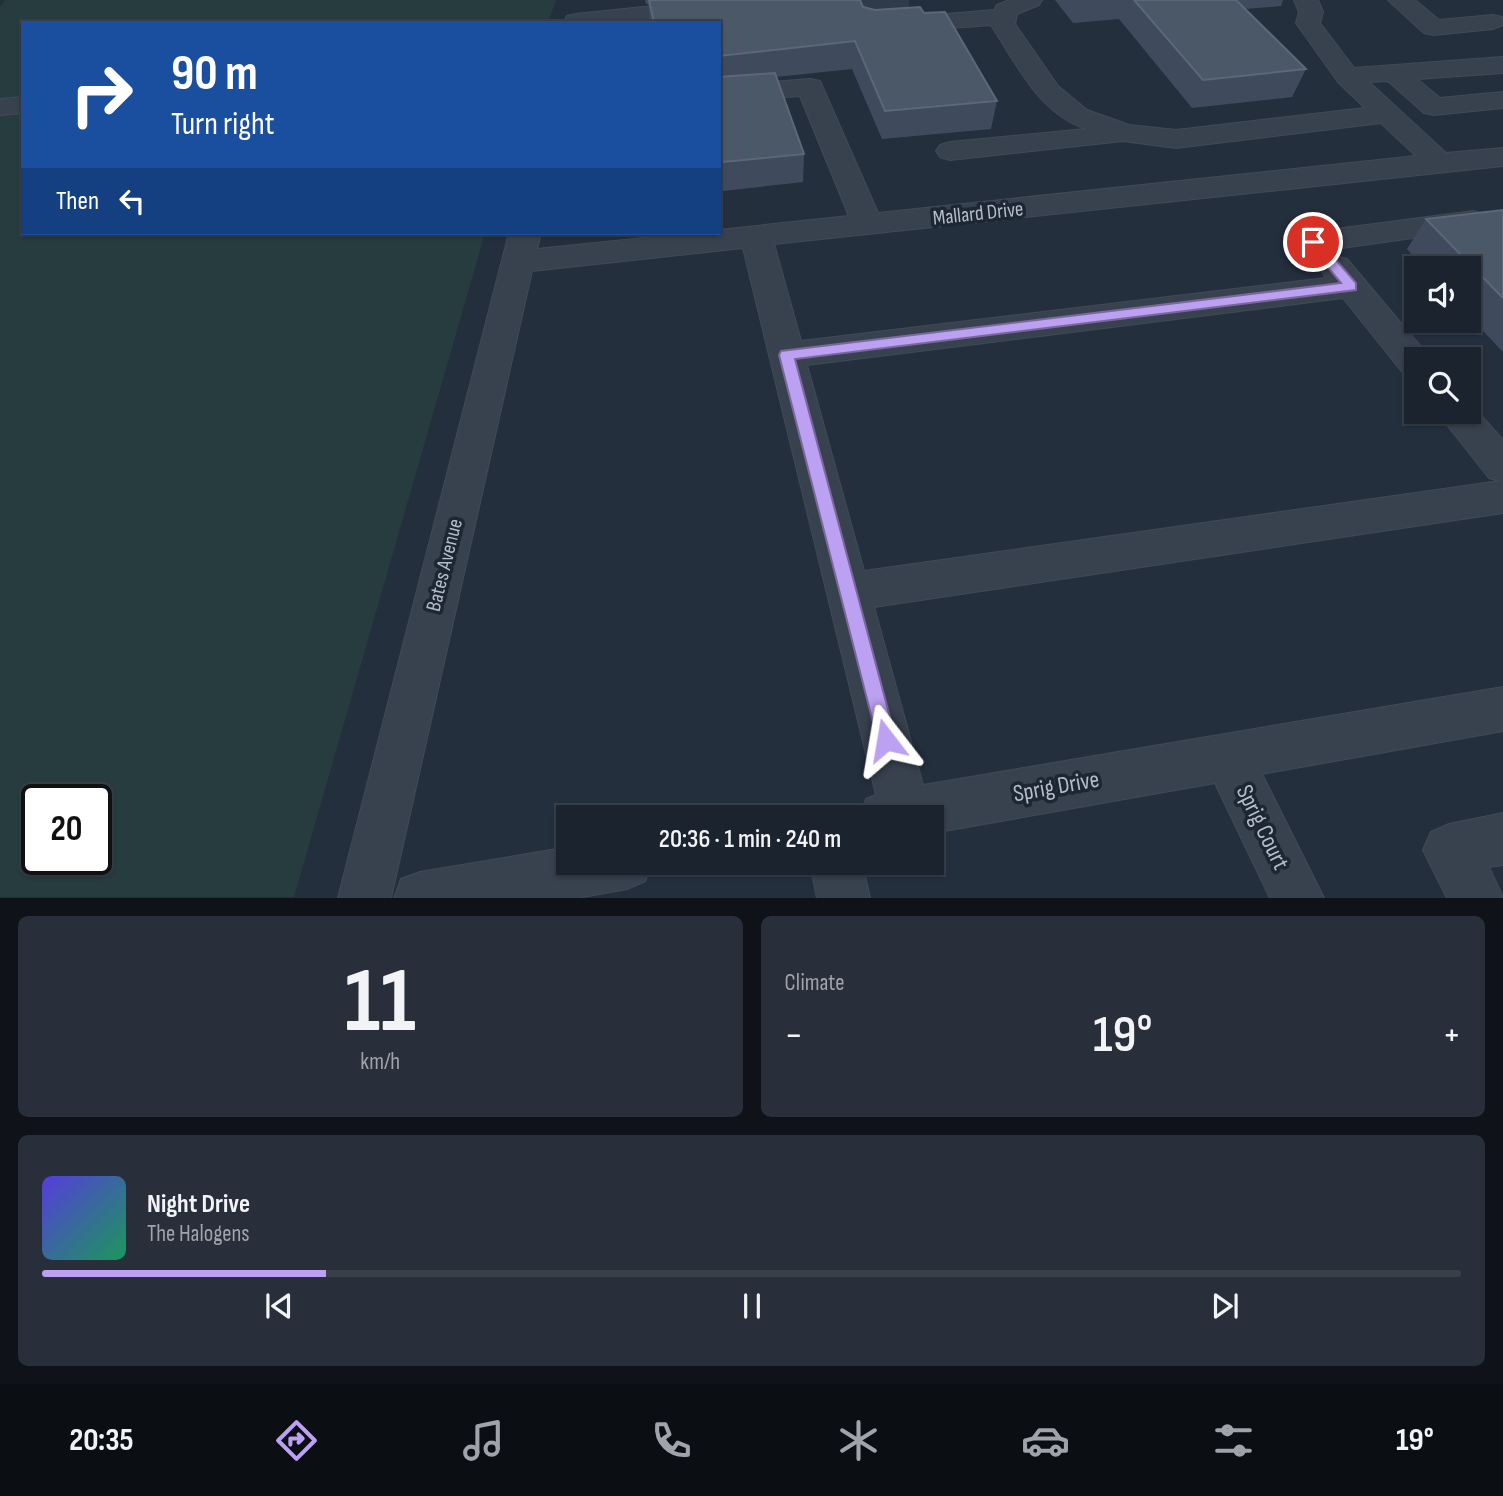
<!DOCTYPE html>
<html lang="en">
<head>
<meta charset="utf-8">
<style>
  :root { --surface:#1b232e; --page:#282f3a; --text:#f1f3f6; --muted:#a0a4aa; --line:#39404a; --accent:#bca0f2 }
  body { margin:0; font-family:"Sofia Sans Condensed",sans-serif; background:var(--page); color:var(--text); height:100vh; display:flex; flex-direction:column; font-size:26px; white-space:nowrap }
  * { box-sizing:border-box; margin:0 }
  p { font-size:23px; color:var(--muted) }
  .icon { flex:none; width:38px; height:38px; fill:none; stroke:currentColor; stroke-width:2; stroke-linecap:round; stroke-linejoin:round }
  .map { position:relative; height:898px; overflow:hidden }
  .panel { display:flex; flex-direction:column; gap:18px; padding:18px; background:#0f1319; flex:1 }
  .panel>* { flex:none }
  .top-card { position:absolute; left:21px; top:21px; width:700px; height:214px; border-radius:0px; box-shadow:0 2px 5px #0004,0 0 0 2px var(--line); background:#1a4fa0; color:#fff; overflow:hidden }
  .buttons { position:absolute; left:1404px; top:256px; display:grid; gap:14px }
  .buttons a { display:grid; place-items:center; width:77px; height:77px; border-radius:0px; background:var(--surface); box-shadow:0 2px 5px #0004,0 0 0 2px var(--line); font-size:35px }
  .speed { position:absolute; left:21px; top:784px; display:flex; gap:14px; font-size:35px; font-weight:700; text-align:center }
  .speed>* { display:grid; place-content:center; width:91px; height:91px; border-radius:50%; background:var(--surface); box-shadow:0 2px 5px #0004,0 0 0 2px var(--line); line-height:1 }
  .speed .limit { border:4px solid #111; border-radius:10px; background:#fff; color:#111 }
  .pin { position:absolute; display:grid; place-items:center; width:60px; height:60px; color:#fff; margin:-30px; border:4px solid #fff; border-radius:50%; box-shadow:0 2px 7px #0007 }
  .me { position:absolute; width:77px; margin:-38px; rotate:346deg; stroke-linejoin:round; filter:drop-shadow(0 0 5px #0008) }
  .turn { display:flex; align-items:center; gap:24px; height:147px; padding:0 35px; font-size:32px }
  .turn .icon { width:91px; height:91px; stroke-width:2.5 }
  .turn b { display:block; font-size:49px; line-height:60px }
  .then { display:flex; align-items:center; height:66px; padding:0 35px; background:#0003; gap:14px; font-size:26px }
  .big { font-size:52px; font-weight:600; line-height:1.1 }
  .panel .widget { flex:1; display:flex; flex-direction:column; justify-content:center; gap:10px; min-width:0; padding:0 24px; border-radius:10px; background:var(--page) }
  .panel .dial { align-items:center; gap:0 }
  .dial b { font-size:91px; line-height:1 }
  .song { display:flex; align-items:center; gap:21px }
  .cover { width:84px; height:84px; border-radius:10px; background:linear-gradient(135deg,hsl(250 70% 55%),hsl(150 70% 35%)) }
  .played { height:7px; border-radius:4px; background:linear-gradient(90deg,var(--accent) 20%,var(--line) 20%) }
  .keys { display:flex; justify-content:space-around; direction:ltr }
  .heat { display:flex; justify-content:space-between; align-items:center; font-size:38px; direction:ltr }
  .panel .tiles { flex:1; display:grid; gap:18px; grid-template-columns:1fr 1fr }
  .widget:last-child { grid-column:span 2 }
  .trip { position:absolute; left:556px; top:805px; width:388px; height:70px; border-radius:0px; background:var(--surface); box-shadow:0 2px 5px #0004,0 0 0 2px var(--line); font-weight:600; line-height:70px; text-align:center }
  .tab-bar { display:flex; height:112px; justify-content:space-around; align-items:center; background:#0b0e12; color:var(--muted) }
  .tab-bar .icon { width:49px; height:49px }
  .tab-bar .current { color:var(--accent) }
  .tab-bar b { font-size:32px; color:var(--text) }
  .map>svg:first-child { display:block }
  .green { fill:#263c3f; fill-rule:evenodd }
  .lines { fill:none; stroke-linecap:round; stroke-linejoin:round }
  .minor-casing { stroke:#414a57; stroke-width:2 }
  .minor { fill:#38414e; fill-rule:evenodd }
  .wall { fill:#3f4b5c }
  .shaded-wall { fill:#2f3b4b }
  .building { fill:#4b5868; stroke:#5c6777; stroke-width:2 }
  .route { fill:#bca0f2; stroke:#7a689d; stroke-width:2 }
  .labels { text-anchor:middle; stroke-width:7; stroke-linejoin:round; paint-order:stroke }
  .street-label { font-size:21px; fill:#b4bcc9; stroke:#1d2633 }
  .near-street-label { font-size:24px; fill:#b4bcc9; stroke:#1d2633 }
</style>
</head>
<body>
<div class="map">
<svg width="1503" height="898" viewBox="0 0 1503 898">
  <rect width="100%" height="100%" fill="#242f3e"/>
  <path class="green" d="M5,0H556L548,23H23V233H485L294,897H0V7ZM37,800H96V859H37Z"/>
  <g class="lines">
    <defs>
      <g id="minor">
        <path d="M710,0H794L791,5L782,7L631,23L564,21L567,16L576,14Z"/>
        <path d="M1009,0H1042L1039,5L1017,14L1015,24L1058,86L1087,110L1129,125L1176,130L1365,108L1338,82L1296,23L1299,12L1294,0H1318L1323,12L1320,23L1354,68L1503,57V73L1417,79L1440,98L1503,92V108L1434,115L1424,113L1388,81L1369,82L1446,153L1503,148V166L774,244L801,341L1326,278L1319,267L1323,259L1335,256L1347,259L1431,359H1416V377L1403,373L1343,298L807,365L864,571L1500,481L1489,478L1436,411H1468V401L1503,440V513L874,607L923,785L1503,687V731L1262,774L1324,898H1270L1215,783L933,833V817H859L866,799L876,795L743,248L532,271L391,898H338L509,233H541L537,249L692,233H719V230L849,216L800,96L719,102V86L810,79L820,81L878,213L1416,156L1381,123L1176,148L1123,141L950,160L940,157L936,151L940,145L950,142L1086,129C1038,112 1017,65 991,25L899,32L890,30L887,25L890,20L899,18L994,10L997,5Z"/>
        <path d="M1388,0H1415L1439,20L1493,15L1502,17L1503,25L1493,29L1433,35L1424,33Z"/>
        <path d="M23,97V113L0,115V99Z"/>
        <path d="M1473,211L1484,214L1489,221L1484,228L1313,252L1302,249L1297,242L1302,235L1313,232Z"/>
        <path d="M1503,813V865L1489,867L1503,898H1447L1423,850L1431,832L1449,824Z"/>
        <path d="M569,847V863H653L645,881L627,889L577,898H394L401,879L420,872Z"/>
        <path d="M810,863H862L870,898H817Z"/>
      </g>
    </defs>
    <use href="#minor" class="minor-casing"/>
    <use href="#minor" class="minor"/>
  </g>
  <g class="wall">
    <path d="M645,0H909L908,8L924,13L997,101L991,129L882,139L852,69L776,77L804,154L803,182L723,191L719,174V23H650L648,4H646Z"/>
    <path d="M1055,0H1283L1281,6L1245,9L1306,69L1292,97L1192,108L1119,19L1073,23Z"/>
    <path d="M1503,210V352L1468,315V268H1424L1407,249L1426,219Z"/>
  </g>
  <path class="shaded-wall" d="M860,0H909L907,15L862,20Z"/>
  <g class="building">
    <path d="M649,0H860L863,7L875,10L920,7L924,13L945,12L997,101L885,111L855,41L719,56V23H654Z"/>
    <path d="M1134,0H1236L1306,69L1203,80Z"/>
    <path d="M775,73L804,154L723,162L719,149V77Z"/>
    <path d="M1503,210V298L1426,219Z"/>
  </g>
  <path class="route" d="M1313,237L1318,239L1356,283V290L795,359L896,740L893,746L886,749L879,746L779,355L781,351L1341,283L1307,242Z"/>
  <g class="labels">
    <g class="street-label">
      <text transform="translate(978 213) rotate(-6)" y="7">Mallard Drive</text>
      <text transform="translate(444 565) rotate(-76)" y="7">Bates Avenue</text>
    </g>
    <g class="near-street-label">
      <text transform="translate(1056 786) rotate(-10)" y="8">Sprig Drive</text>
      <text transform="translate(1263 827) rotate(64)" y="8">Sprig Court</text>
    </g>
  </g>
</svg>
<div class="buttons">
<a><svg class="icon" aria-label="sound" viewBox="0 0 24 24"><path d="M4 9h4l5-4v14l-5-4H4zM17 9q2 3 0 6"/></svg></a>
<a><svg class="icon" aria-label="search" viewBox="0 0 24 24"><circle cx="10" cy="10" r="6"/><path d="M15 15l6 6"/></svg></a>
</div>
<div class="speed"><div class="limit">20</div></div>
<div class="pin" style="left:1313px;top:242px;background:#d93025"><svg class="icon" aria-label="arrive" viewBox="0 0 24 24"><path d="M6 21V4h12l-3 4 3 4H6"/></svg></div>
<svg class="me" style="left:886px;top:740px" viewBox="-20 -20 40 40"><path d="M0-17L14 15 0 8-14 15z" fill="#bca0f2" stroke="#fff" stroke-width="4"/></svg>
<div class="trip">20:36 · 1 min · 240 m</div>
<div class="top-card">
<div class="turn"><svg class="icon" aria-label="right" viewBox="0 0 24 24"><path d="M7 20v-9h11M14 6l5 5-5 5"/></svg><div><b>90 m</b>Turn right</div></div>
<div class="then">Then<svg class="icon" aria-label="left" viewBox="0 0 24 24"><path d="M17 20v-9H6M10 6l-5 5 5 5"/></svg></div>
</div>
</div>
<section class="panel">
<div class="tiles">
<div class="widget dial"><b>11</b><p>km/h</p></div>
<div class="widget"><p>Climate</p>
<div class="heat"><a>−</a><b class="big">19°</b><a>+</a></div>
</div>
<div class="widget">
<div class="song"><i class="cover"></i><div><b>Night Drive</b><p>The Halogens</p></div></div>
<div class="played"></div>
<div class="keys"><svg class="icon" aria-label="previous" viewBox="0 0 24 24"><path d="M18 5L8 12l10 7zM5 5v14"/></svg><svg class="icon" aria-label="pause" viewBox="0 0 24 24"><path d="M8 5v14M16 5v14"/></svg><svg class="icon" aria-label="next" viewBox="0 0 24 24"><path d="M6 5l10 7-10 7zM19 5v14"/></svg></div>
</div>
</div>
</section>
<nav class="tab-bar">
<b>20:35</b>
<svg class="icon current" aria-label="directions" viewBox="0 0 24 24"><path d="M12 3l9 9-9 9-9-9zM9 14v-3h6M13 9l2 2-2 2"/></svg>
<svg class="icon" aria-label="music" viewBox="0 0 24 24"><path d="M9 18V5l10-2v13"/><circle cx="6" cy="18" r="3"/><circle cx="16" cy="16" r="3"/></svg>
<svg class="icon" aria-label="phone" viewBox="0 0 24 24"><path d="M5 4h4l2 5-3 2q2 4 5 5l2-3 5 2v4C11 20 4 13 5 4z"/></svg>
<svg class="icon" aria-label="climate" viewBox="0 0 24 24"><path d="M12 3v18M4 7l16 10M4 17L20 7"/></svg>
<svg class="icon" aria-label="car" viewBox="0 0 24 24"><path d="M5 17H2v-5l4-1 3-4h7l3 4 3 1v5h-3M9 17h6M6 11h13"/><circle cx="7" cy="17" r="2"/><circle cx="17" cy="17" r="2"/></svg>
<svg class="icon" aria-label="filters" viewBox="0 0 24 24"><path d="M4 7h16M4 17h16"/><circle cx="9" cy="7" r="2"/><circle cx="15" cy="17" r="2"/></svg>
<b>19°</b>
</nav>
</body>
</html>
